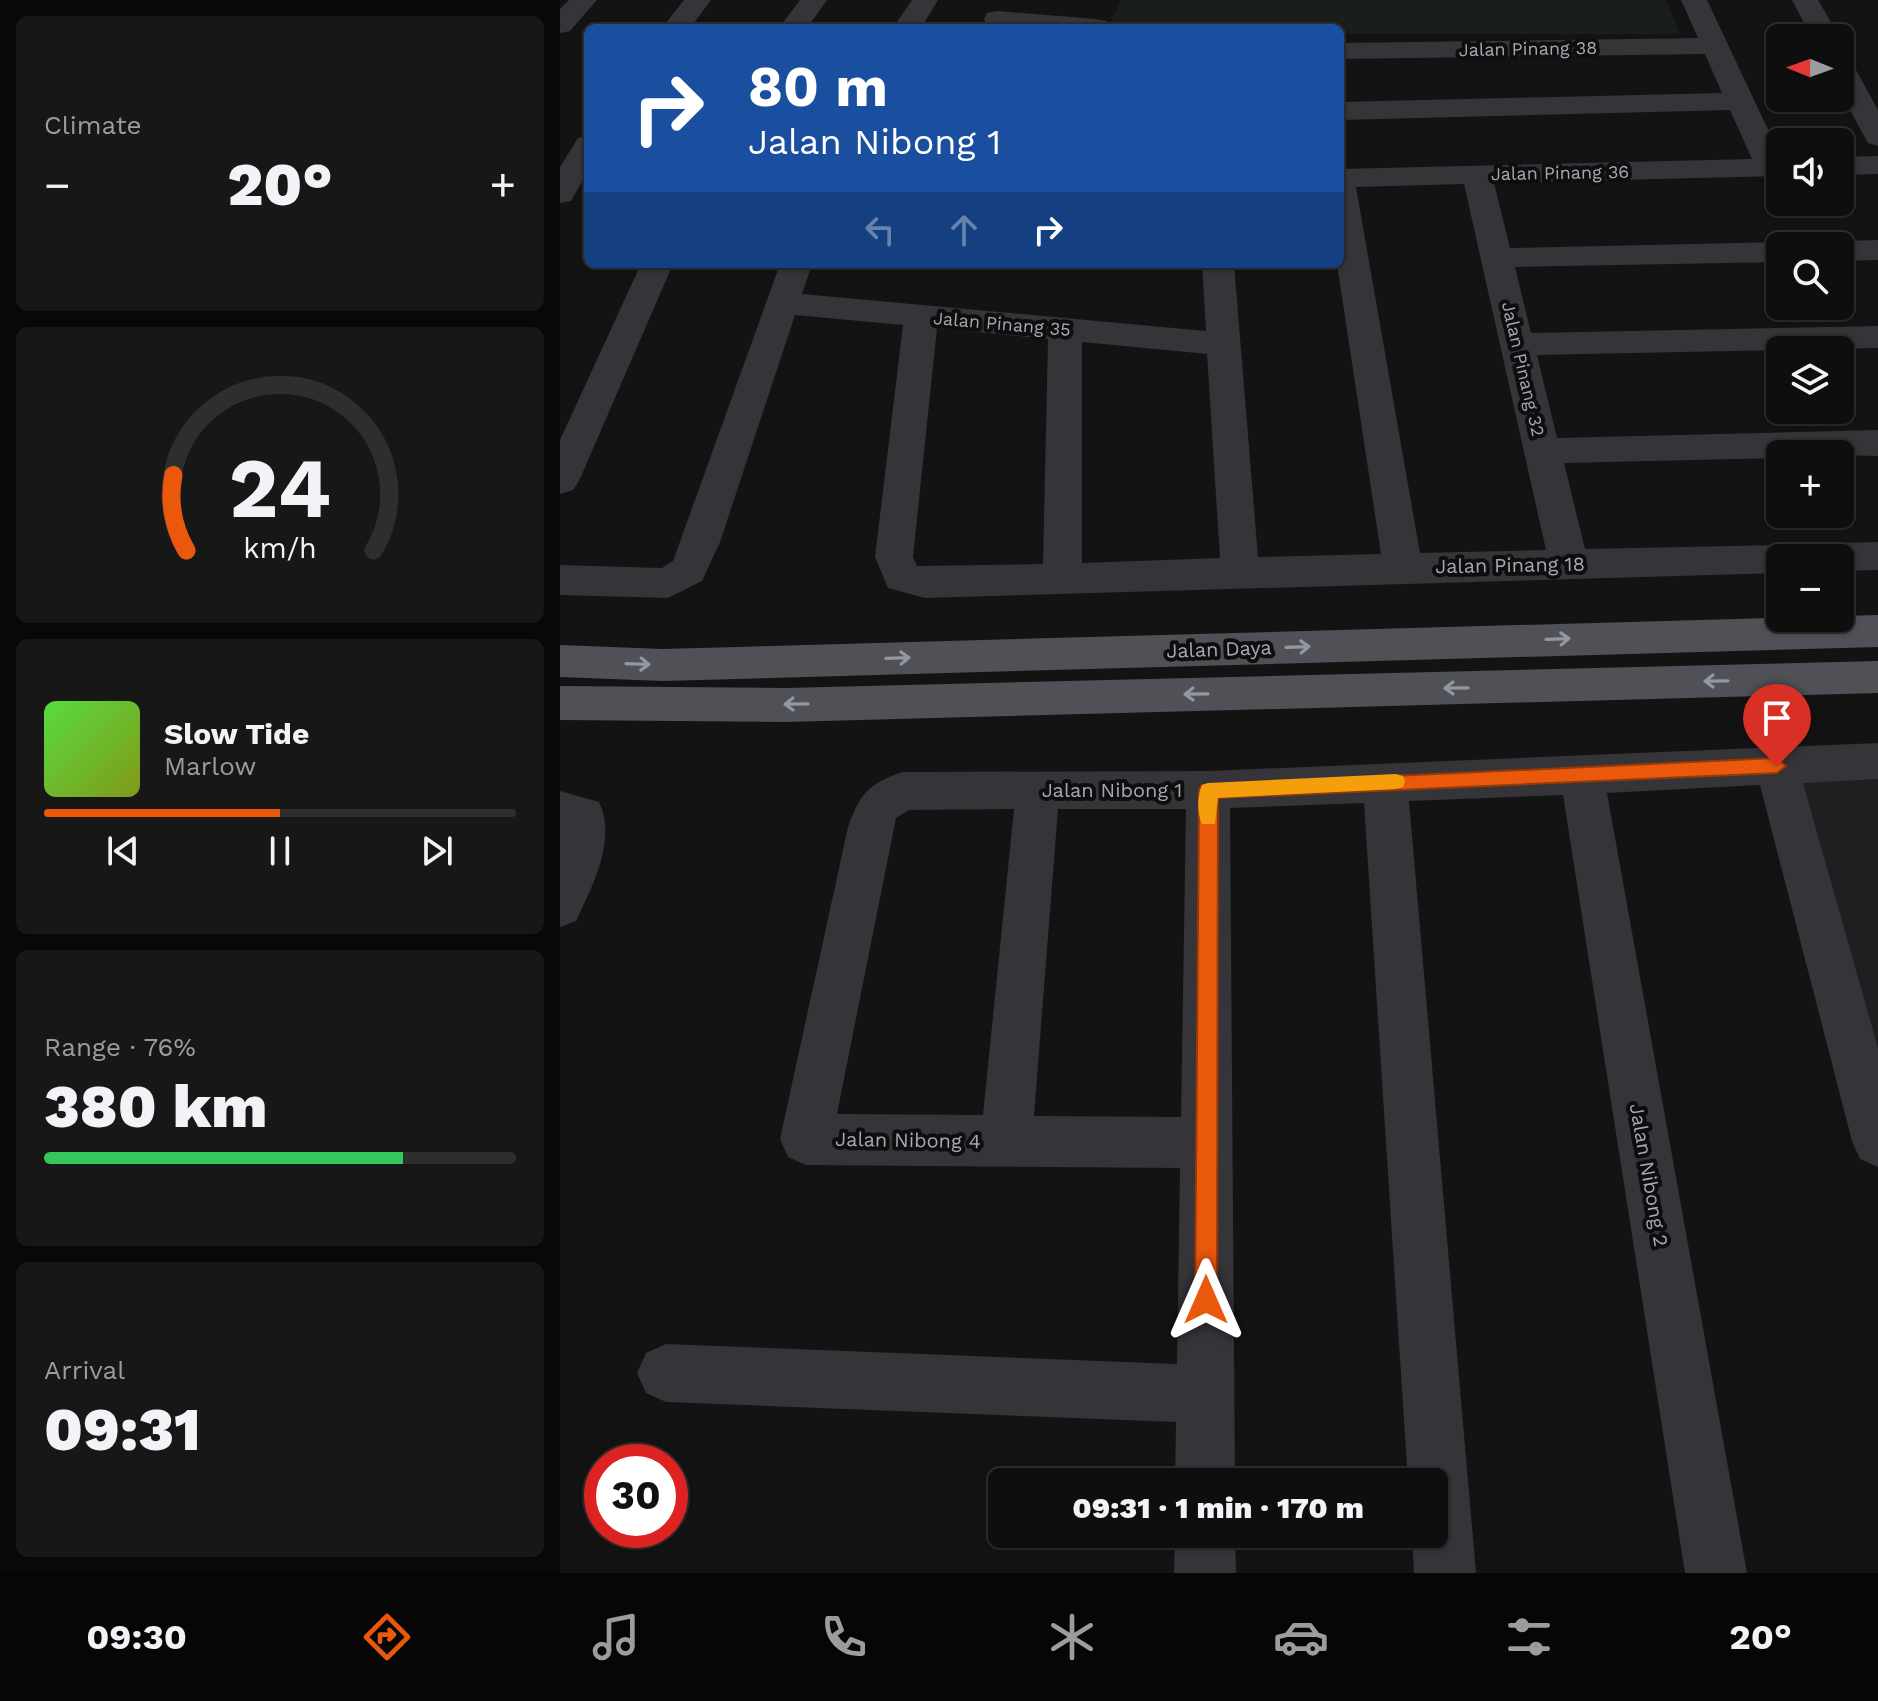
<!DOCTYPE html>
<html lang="en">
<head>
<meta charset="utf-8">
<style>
  :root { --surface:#0e0e0f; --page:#171718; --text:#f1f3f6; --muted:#9b9c9e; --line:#2e2e2f; --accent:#ea580c }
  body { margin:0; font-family:"Work Sans",sans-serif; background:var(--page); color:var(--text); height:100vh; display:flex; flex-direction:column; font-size:30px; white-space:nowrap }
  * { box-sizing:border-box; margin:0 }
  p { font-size:26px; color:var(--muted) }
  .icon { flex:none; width:44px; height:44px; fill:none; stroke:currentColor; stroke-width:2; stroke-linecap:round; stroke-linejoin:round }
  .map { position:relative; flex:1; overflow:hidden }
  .panel { display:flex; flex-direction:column; gap:16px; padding:16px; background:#080808; width:560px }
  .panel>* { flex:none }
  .hud { position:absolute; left:24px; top:24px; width:760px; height:244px; border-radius:12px; box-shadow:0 2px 6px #0004,0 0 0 2px var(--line); background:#1a4fa0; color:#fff; overflow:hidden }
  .needle { width:52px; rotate:271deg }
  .buttons { position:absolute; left:1206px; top:24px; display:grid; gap:16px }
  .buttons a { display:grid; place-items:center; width:88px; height:88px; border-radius:12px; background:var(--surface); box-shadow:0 2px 6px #0004,0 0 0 2px var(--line); font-size:40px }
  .speed { position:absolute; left:24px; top:1444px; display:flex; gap:16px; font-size:40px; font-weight:700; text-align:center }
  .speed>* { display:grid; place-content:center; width:104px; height:104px; border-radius:50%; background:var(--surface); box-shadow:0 2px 6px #0004,0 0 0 2px var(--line); line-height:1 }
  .speed .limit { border:12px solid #d22; background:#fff; color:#111 }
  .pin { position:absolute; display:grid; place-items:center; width:68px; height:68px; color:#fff; margin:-82px -34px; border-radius:50% 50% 50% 0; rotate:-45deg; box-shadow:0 0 8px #0007 }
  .pin .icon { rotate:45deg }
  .me { position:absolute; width:88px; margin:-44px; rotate:0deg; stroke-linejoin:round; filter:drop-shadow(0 0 6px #0008) }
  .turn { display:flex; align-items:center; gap:28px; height:168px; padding:0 32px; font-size:36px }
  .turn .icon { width:104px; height:104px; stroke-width:2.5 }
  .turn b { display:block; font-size:56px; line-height:68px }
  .lanes { display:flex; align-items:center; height:76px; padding:0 32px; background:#0003; justify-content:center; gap:40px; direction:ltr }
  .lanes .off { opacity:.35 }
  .big { font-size:60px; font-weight:800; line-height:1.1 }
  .panel .tile { flex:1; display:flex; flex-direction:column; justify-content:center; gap:12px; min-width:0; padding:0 28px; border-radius:12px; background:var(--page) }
  .panel .dial { align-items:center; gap:0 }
  .dial svg { height:208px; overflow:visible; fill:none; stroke:var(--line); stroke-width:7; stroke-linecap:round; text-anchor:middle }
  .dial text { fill:var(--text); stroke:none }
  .song { display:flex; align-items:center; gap:24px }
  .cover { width:96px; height:96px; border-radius:12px; background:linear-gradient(135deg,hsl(110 70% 55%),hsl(70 70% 35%)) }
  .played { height:8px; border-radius:4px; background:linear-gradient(90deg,var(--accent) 50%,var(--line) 50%) }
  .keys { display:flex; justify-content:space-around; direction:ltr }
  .heat { display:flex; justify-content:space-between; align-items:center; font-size:44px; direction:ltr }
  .charge { height:12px; border-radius:6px; background:linear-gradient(90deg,#34c759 76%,var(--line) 0) }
  .trip { position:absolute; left:428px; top:1468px; width:460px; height:80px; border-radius:12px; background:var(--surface); box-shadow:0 2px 6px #0004,0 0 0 2px var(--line); font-weight:800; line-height:80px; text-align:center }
  .tabs { display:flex; height:128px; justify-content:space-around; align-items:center; background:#060606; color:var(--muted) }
  .tabs .icon { width:56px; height:56px }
  .tabs .current { color:var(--accent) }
  .tabs b { font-size:36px; color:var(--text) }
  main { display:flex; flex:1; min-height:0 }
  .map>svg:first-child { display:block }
  .built { fill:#1f1f21 }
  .green { fill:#191e1b }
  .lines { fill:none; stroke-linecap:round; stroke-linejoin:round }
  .minor { fill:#343439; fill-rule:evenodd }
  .major { fill:#505157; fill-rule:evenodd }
  .oneway { stroke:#9497a1 }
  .route { fill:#ea580c; stroke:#983908; stroke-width:2 }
  .slow { fill:#f59e0b }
  .labels { text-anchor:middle; stroke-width:8; stroke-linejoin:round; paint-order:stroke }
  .far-street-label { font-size:18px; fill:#a5a8b3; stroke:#0e0e0f }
  .street-label { font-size:20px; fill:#a5a8b3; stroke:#0e0e0f }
</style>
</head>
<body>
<main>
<section class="panel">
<div class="tile"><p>Climate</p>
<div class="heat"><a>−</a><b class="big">20°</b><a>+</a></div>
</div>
<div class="tile dial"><svg viewBox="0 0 100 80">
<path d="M14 69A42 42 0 1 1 86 69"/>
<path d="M14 69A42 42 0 0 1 9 40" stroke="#ea580c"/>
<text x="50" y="56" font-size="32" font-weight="700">24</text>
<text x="50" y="72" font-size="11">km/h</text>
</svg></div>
<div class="tile">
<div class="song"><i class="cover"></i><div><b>Slow Tide</b><p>Marlow</p></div></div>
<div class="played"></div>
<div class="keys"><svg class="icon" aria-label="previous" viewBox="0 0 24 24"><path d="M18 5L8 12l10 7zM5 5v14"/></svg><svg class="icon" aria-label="pause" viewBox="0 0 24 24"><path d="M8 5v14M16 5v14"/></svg><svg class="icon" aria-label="next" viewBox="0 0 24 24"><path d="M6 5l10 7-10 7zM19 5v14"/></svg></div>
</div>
<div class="tile"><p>Range · 76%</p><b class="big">380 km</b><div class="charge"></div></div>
<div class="tile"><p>Arrival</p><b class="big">09:31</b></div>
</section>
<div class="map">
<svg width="1318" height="1573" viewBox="0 0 1318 1573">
  <rect width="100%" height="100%" fill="#131314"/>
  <path class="built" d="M1318,773V1093L1231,778Z"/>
  <path class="green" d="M561,0H1106L1120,34H780V28H548Z"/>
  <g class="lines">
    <g class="minor">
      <path d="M9,0H37L10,31L0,33V9Z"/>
      <path d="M124,0H151L130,28H102Z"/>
      <path d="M240,0H267L247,28H219Z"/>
      <path d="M352,0H378L361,28H333Z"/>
      <path d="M1121,0H1147L1220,155V176L934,183L950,248L1220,242L1232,246H1220V262L955,267L971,333L1318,326V348L977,355L997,438L1318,430V456L1220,454V458L1004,463L1025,549L1220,545L1229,547L1241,544L1318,542V570L1280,571V558H1220V573L365,598L328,588L315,557L343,325L235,315L160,542L142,581L108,598L0,595V565L102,568L113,561L220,264H252L242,294L646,331L642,264H674L698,557L821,554L777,264H780V169L1192,159L1170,110L780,120V102L1162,93L1145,54L780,59V43L1138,38ZM904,184L986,550L860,553L796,187ZM377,328L488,339L483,564L357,566L353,557ZM522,342L647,354L660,558L522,563Z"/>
      <path d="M1232,0H1258L1280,38H1252Z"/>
      <path d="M437,11L536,19L546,21L550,27L448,28L427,25L424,19L427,13Z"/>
      <path d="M1280,57L1290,59L1318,110V146L1308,143L1280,92Z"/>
      <path d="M28,135V171L11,201L0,203V167L18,138Z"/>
      <path d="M1318,156V174L1280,175V157Z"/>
      <path d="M1318,240V260L1280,261V246H1267L1280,241Z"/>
      <path d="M81,264H113L19,481L13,490L0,494V440Z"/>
      <path d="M1318,743V779L1243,783L1318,1048V1167L1300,1159L1292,1141L1200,785L1047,793L1187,1573H1125L1003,795L849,801L916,1573H854L852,1534H874V1482H848L804,803L670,808L675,1482H615L616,1422L106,1402L86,1393L77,1373L86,1353L106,1344L617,1364L620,1168L246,1165L228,1157L220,1139L288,827C300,794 308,784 342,772L648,771ZM454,809L423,1115L277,1114L336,818L349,810ZM498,809H626L621,1117L474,1116Z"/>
      <path d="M0,791L39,802C57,839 33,885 16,921L0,927Z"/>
      <path d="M615,1534H675L676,1573H614Z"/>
    </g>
    <g class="major">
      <path d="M1318,615V647L103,681L0,677V645L103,649Z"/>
      <path d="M1318,661V693L225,722L0,720V686L225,688Z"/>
    </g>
  </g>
  <defs><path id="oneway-shaft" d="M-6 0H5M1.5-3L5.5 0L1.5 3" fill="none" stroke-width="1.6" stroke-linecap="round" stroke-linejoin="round" transform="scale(2)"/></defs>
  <g class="oneway">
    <use href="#oneway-shaft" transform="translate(998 639) rotate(-2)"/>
    <use href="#oneway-shaft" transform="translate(738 647) rotate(-2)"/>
    <use href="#oneway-shaft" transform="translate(338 658) rotate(-2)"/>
    <use href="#oneway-shaft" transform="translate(78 664) rotate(2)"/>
    <use href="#oneway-shaft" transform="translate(1156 681) rotate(179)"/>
    <use href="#oneway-shaft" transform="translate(896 688) rotate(179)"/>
    <use href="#oneway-shaft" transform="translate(636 694) rotate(179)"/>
    <use href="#oneway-shaft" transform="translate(236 704) rotate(179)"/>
  </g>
  <path class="route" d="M1217,758L1226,766L1217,773L658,798L657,1300L654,1308L646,1311L638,1308L635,1300L639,790L642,785Z"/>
  <path class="slow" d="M836,774L843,776L845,781L843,787L836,789L658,798L655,824H642C637,814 637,795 642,785L648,783Z"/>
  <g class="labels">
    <g class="far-street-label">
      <text transform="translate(968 49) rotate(-1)" y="6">Jalan Pinang 38</text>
      <text transform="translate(1000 173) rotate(-1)" y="6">Jalan Pinang 36</text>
      <text transform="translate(442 324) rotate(5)" y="6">Jalan Pinang 35</text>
      <text transform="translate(963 369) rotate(77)" y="6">Jalan Pinang 32</text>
    </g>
    <g class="street-label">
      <text transform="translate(950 565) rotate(-1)" y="7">Jalan Pinang 18</text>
      <text transform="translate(659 649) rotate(-2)" y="7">Jalan Daya</text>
      <text x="552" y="797">Jalan Nibong 1</text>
      <text transform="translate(348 1140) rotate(1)" y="7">Jalan Nibong 4</text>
      <text transform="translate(1089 1175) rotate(80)" y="7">Jalan Nibong 2</text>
    </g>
  </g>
</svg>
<div class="buttons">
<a><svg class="needle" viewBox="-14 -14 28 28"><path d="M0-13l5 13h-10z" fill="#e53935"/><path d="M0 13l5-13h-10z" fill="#9b9c9e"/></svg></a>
<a><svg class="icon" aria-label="sound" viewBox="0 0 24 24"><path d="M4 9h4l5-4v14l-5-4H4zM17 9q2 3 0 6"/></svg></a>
<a><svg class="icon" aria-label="search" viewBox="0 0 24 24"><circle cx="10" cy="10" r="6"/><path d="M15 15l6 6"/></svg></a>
<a><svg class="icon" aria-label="layers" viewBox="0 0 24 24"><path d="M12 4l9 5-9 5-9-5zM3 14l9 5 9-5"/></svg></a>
<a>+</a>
<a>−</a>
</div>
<div class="speed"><div class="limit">30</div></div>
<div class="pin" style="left:1217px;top:766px;background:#d93025"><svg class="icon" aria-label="arrive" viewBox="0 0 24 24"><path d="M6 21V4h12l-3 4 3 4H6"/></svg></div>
<svg class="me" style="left:646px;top:1300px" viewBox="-20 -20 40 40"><path d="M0-17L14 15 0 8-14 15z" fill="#ea580c" stroke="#fff" stroke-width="4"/></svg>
<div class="trip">09:31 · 1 min · 170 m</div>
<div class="hud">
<div class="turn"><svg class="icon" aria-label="right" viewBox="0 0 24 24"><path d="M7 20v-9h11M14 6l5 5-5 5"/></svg><div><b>80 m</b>Jalan Nibong 1</div></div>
<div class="lanes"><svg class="icon off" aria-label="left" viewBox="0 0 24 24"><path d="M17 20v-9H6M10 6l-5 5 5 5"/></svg><svg class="icon off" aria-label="ahead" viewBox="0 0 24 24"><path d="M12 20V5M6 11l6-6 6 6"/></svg><svg class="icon" aria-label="right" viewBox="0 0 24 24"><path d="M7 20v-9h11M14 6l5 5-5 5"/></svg></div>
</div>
</div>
</main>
<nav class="tabs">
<b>09:30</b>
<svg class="icon current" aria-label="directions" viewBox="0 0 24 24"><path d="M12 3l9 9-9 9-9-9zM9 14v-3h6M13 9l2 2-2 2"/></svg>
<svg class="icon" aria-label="music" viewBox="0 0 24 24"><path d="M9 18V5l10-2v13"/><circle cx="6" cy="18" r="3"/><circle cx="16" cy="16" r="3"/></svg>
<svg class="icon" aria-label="phone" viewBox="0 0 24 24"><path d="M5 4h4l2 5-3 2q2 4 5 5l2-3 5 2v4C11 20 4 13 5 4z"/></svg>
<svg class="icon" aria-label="climate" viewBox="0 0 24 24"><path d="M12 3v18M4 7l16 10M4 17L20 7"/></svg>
<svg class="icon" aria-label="car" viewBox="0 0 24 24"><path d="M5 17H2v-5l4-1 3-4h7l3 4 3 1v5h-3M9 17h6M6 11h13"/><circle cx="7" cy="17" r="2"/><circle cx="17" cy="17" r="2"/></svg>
<svg class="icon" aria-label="filters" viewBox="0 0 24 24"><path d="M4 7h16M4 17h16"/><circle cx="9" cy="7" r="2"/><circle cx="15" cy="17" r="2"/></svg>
<b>20°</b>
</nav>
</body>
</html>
